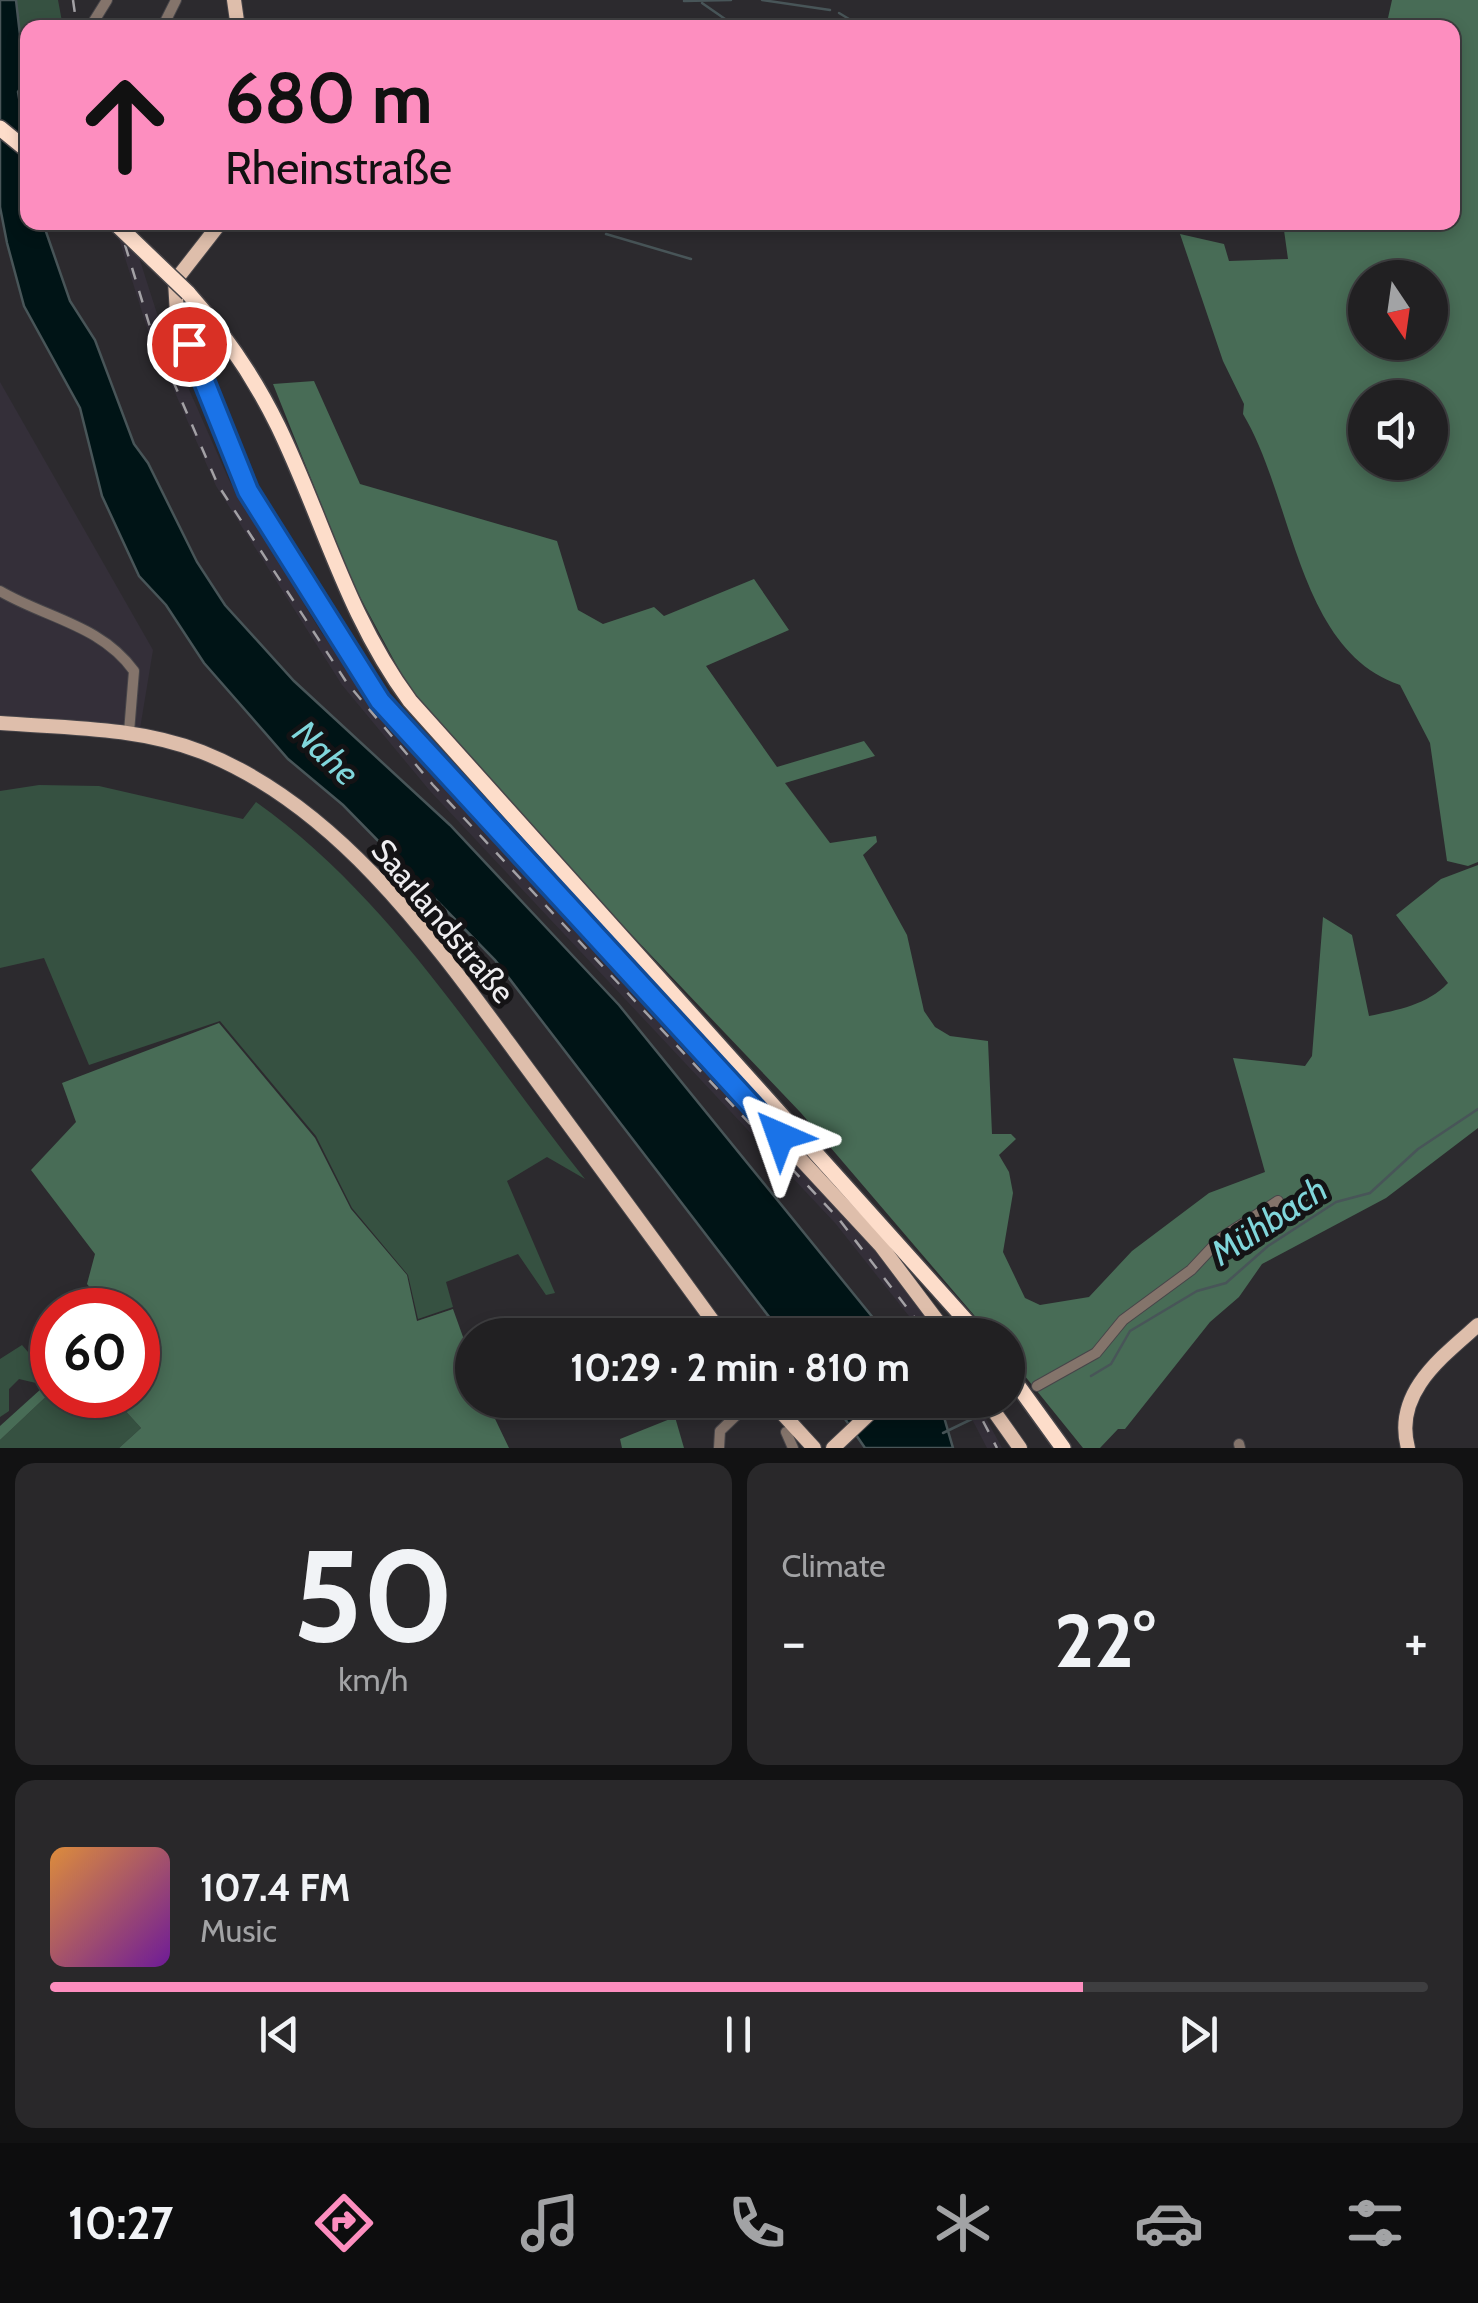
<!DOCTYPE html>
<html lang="en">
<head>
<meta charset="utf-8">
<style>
  :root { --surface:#212022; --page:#29282a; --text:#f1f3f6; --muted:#a2a3a5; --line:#3e3e40; --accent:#fd8ebf }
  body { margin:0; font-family:Cabin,sans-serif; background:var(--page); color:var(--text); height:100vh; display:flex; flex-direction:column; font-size:38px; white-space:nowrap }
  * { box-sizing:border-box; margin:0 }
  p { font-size:32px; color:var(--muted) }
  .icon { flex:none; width:55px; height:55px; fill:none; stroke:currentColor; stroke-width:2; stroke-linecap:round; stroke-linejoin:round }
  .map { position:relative; height:1448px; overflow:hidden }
  .details { display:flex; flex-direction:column; gap:15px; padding:15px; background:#121213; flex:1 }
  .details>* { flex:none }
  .guide { position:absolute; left:20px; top:20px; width:1440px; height:210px; border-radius:20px; box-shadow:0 5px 15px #0003,0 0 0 2px var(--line); background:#fd8ebf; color:#111; overflow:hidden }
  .needle { width:65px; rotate:167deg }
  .fabs { position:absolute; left:1348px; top:260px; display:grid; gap:20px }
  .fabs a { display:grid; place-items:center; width:100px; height:100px; border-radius:50%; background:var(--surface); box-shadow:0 5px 15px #0003,0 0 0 2px var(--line); font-size:50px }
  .speed { position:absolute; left:30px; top:1288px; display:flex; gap:20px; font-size:50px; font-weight:700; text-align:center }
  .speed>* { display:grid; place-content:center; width:130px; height:130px; border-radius:50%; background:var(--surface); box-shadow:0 5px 15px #0003,0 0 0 2px var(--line); line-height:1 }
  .speed .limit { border:15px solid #d22; background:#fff; color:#111 }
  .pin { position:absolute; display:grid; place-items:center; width:85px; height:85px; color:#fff; margin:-42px; border:5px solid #fff; border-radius:50%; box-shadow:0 2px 10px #0007 }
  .me { position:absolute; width:110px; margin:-55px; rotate:317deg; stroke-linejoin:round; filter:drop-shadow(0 0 8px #0008) }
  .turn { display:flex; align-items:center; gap:35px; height:210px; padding:0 40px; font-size:45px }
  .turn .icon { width:130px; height:130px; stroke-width:2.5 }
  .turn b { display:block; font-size:70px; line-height:85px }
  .big { font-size:75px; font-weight:800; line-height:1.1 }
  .details .widget { flex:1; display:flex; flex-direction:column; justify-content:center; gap:15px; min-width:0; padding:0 35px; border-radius:20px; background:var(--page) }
  .details .dial { align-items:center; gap:0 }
  .dial b { font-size:130px; line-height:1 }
  .song { display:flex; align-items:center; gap:30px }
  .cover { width:120px; height:120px; border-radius:15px; background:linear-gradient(135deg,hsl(30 70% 55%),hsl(280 70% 35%)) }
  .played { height:10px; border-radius:5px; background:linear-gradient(90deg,var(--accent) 75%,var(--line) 75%) }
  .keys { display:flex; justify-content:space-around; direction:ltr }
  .heat { display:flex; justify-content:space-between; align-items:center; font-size:55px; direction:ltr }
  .details .tiles { flex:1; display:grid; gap:15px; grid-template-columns:1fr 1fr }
  .widget:last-child { grid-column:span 2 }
  .trip { position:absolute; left:455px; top:1318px; width:570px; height:100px; border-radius:50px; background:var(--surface); box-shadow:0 5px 15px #0003,0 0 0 2px var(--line); font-weight:800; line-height:100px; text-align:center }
  .tabs { display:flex; height:160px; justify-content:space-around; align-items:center; background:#0d0d0e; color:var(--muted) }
  .tabs .icon { width:70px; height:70px }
  .tabs .active { color:var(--accent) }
  .tabs b { font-size:45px; color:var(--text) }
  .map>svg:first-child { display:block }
  .built { fill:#342f39 }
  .green { fill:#365141 }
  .forest { fill:#486c56; fill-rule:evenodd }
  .water { fill:#001416; stroke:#485558; stroke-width:2.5 }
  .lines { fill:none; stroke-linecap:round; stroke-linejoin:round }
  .stream { stroke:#485558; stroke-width:2.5 }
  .minor-casing { stroke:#474549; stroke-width:12 }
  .major-casing { stroke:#474549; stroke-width:16 }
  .highway-casing { stroke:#474549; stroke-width:18 }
  .minor { stroke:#84746b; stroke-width:10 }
  .major { stroke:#debeab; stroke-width:14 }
  .highway { stroke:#fdddca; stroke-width:15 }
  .rail { stroke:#a3a1a5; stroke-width:2.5; stroke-dasharray:12 12; stroke-linecap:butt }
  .highway-bridge-casing { stroke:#474549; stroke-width:18; stroke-linecap:butt }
  .highway-bridge { stroke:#fdddca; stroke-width:15 }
  .route-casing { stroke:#114b97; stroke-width:25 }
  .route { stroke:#1a73e8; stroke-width:18 }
  .labels { text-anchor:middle; stroke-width:10; stroke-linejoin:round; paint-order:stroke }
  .street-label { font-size:32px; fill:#efeef1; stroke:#141315 }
  .water-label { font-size:35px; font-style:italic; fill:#80d6db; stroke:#141315 }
</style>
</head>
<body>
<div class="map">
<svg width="1478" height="1448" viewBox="0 0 1478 1448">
  <rect width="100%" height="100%" fill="#2c2a2e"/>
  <g class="built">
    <path d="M114,223H128L161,326L229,480L321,632L374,701L804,1170L892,1270L939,1335H924L835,1223L430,791L342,685L216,486L148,331Z"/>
    <path d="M0,382L153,650L140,729L0,716Z"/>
    <path d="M962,1400H976L1002,1448H987Z"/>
  </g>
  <g class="green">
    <path d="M0,0H58L63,27L28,28L27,131L0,108Z"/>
    <path d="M39,785L99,786L243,819L256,802C395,901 480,1048 585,1179L547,1157L507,1181L555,1293L546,1295L518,1254L446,1282L453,1307L418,1319L408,1275L352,1208L316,1136L220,1021L89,1065L44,958L0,968V791Z"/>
    <path d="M22,1345L47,1374L36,1383L19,1379L9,1389V1411L0,1417V1359Z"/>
    <path d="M52,1391V1395H111L141,1428L119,1448H0V1440Z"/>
  </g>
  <g class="forest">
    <path d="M1392,0H1478V862L1468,866L1447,861L1430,743L1400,685C1297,650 1294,499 1243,414L1244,404L1223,361L1180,234L1224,244L1229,261L1288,259L1283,223L1452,222V28L1386,27ZM1365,278H1430V342H1365ZM1365,398H1430V462H1365Z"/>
    <path d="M314,381L360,484L557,541L578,610L603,624L654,607L664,616L754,579L789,630L706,666L777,767L864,741L875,756L785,783L830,843L876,836L877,842L863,855L907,935L924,1011L935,1027L950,1036L988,1041L992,1134H1011L1016,1139L999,1155L1009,1172L1013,1193L1003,1252L1025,1298L1040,1305L1089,1297L1132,1251L1209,1193L1265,1172L1233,1058L1305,1066L1312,1056L1323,917L1352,935L1369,1016C1398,1010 1427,1005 1448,983L1396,915L1441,879L1478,865V1128L1386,1198L1262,1264L1239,1297L1210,1322L1125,1429H1118L1100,1448H1083L1008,1355V1335H991L801,1113L589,890L410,690L354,586L273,384Z"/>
    <path d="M219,1023L315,1138L351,1209L407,1275L417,1321L453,1309L472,1362V1400H486L509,1448H119L141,1428L111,1395H138V1310H109L87,1284L95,1254L31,1170L76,1122L62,1083Z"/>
    <path d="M52,1379V1391L0,1440V1426Z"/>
    <path d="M675,1417L684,1448H622L620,1439Z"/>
  </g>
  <g class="water">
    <path d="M0,0H16L25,79L18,92L27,145L28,222L43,223L70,301L95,340L134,444L148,463L197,562L225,605L294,681L450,825L619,1005L887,1335H783L495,960L343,805L288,759L204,663L166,605L139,576L102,496L80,408L24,306L7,243L0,207Z"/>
    <path d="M832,1400H939L953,1448H865Z"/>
  </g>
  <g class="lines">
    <g class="stream">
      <path d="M762,0L830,10"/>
      <path d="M684,1L731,0"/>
      <path d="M702,3L738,28"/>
      <path d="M839,13L864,28"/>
      <path d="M569,222L595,230"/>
      <path d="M606,234L691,259"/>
      <path d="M1091,1376L1111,1364L1130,1331L1197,1291L1226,1283L1268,1246L1336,1202L1370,1193L1418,1149L1478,1109"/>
      <path d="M943,1433L974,1418"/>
    </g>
    <defs>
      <g id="minor">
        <path d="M102,28L94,21L107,0"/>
        <path d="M162,28L176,0"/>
        <path d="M0,591C46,618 101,625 134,671L129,732"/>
        <path d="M1037,1386L1096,1353L1123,1320L1191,1270L1221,1238L1278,1201"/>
        <path d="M1008,1397L1011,1396"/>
        <path d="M786,1432L793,1448"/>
        <path d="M1239,1444L1240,1448"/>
        <path d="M719,1448L720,1431L743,1409"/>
      </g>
      <g id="major">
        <path d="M234,0L238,28"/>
        <path d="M221,222L175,281L177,314L248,491L354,664L413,741L881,1246L948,1335"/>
        <path d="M0,723C68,728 138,727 202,752C349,810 448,962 539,1084C600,1167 662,1251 723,1335"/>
        <path d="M770,1400L814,1448"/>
        <path d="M986,1400L1020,1448"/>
        <path d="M833,1448L884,1400"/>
        <path d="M1408,1448C1393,1393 1442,1357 1478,1325"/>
      </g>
      <g id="highway">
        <path d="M0,128L28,151"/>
        <path d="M188,293C224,333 254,377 278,426C324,521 346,614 410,701L979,1335"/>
        <path d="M1008,1372L1063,1448"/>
      </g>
    </defs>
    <use href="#minor" class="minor-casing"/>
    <use href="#major" class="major-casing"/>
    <use href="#highway" class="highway-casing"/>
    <use href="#minor" class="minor"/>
    <use href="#major" class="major"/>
    <use href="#highway" class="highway"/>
    <g class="rail">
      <path d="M73,0L77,28"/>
      <path d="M118,222L151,330L218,485L347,683L433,785L838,1218L928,1335"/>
      <path d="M972,1400L997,1448"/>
    </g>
    <defs>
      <path id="highway-bridge" d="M114,222L188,293"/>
    </defs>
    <use href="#highway-bridge" class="highway-bridge-casing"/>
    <use href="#highway-bridge" class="highway-bridge"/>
  </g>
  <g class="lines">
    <defs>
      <path id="route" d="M189,344L248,491L380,701L780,1136"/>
    </defs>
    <use href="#route" class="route-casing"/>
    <use href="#route" class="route"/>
  </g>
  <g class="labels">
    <g class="street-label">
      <text transform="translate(443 921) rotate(50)" y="11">Saarlandstraße</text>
    </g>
    <g class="water-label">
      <text transform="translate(326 753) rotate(44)" y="12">Nahe</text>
      <text transform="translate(1269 1221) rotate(-33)" y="12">Mühbach</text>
    </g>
  </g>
</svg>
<div class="fabs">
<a><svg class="needle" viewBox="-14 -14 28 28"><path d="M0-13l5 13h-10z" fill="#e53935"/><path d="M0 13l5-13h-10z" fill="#a2a3a5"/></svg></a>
<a><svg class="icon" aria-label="sound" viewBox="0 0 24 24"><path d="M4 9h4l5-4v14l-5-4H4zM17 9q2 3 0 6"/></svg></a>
</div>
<div class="speed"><div class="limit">60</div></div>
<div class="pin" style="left:189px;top:344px;background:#d93025"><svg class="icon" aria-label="arrive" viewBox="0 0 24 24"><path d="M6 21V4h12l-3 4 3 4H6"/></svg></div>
<svg class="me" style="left:780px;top:1136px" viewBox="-20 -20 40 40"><path d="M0-17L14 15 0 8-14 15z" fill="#1a73e8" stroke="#fff" stroke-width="4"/></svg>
<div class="trip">10:29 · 2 min · 810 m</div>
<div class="guide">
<div class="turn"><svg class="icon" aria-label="ahead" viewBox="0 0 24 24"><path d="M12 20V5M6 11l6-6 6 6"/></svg><div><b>680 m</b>Rheinstraße</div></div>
</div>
</div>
<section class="details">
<div class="tiles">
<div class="widget dial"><b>50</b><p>km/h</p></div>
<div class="widget"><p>Climate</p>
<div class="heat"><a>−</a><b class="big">22°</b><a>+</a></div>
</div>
<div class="widget">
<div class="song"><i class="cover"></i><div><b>107.4 FM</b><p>Music</p></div></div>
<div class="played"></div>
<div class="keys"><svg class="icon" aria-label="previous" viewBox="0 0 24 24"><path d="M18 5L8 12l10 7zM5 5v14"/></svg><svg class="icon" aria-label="pause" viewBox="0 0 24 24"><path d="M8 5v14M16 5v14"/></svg><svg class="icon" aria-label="next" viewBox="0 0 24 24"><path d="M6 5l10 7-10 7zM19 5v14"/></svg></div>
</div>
</div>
</section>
<nav class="tabs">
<b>10:27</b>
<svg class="icon active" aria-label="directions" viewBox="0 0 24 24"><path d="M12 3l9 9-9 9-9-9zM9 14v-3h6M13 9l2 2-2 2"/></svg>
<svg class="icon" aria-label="music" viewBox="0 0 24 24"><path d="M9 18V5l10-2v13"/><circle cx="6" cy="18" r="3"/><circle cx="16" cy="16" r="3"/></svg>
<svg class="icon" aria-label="phone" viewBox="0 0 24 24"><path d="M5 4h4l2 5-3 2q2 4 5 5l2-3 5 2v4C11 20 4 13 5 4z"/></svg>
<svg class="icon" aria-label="climate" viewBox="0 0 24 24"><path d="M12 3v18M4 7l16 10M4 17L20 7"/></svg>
<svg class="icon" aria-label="car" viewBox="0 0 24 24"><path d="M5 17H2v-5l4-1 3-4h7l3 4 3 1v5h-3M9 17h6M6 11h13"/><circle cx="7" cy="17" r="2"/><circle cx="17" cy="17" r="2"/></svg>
<svg class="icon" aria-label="filters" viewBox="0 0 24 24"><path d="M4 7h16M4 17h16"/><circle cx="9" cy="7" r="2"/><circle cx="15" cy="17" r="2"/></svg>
</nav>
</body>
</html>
